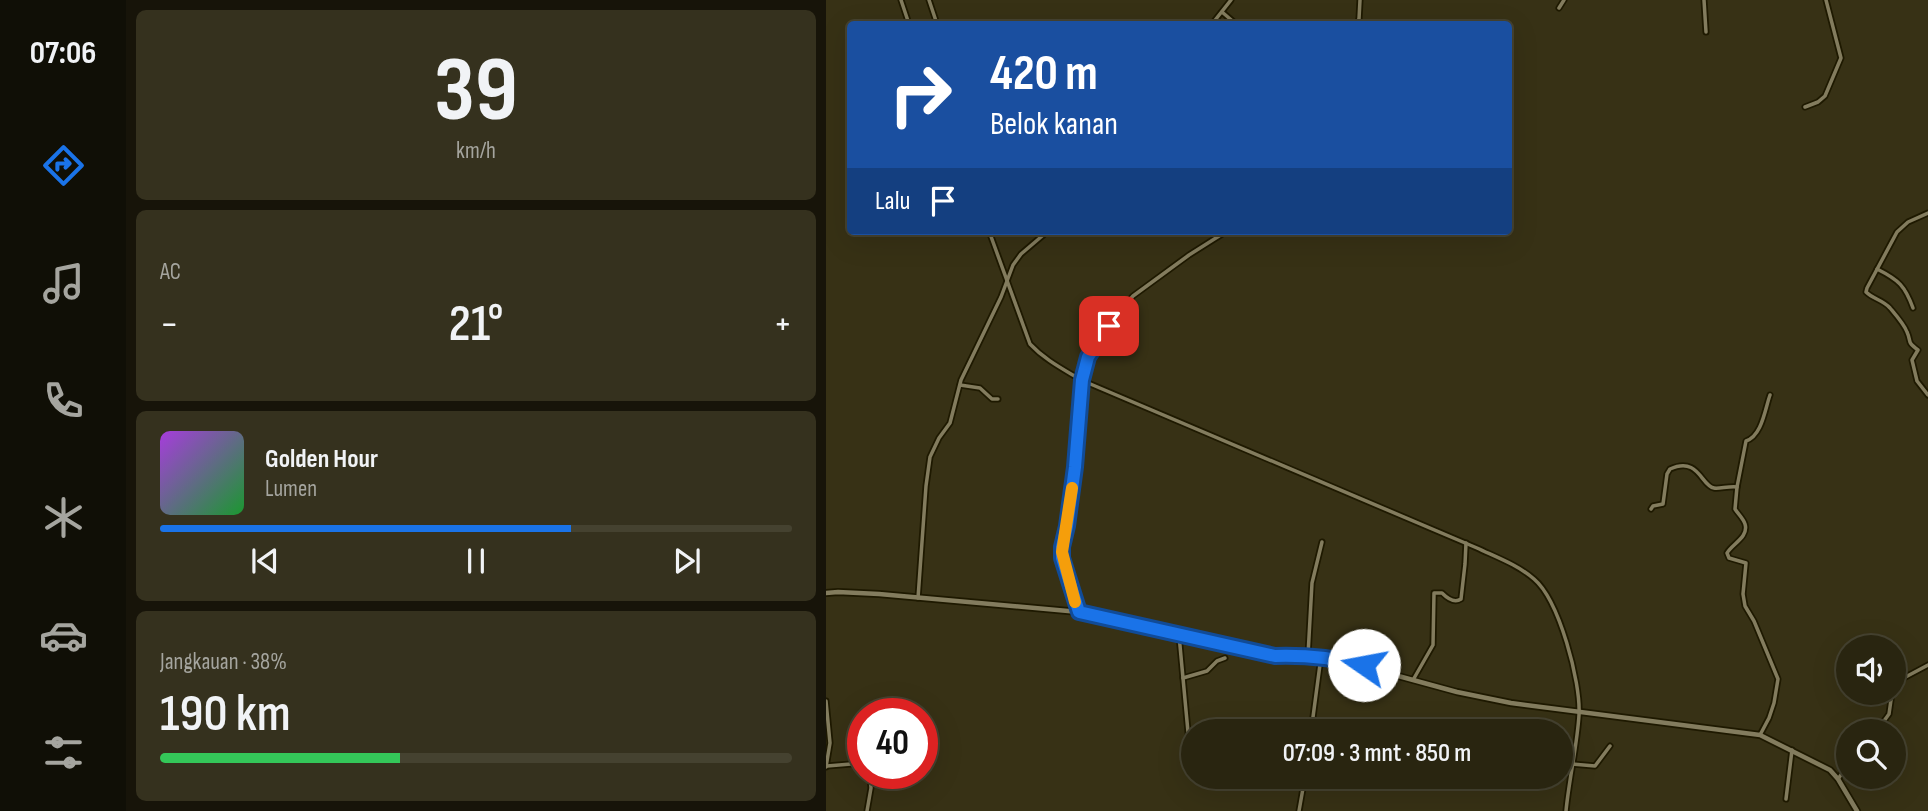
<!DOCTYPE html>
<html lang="id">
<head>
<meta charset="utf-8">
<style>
  :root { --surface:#292510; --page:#35311e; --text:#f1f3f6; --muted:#a5a59f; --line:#454230; --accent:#1a73e8 }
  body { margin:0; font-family:"Sofia Sans Condensed",sans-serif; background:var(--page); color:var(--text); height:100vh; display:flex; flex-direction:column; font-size:26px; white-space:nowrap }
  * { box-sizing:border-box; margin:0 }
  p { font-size:23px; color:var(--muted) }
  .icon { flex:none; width:38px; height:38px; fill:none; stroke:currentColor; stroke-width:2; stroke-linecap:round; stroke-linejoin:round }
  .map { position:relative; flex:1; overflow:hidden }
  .side { display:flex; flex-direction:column; gap:10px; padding:10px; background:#171409; width:700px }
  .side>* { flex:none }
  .hud { position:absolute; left:21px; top:21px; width:665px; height:214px; border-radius:7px; box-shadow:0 7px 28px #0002,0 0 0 2px var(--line); background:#1a4fa0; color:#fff; overflow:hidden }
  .controls { position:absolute; left:1010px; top:635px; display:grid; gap:14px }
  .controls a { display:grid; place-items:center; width:70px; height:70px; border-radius:50%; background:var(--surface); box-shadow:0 7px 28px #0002,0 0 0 2px var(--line); font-size:35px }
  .speed { position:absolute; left:21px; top:698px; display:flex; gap:14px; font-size:35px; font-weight:700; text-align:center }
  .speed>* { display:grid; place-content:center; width:91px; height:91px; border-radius:50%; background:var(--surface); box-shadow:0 7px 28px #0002,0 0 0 2px var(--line); line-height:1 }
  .speed .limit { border:10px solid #d22; background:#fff; color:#111 }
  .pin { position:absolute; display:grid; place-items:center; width:60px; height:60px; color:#fff; margin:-30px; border-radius:14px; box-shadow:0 4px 10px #0006 }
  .me { position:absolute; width:77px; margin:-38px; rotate:282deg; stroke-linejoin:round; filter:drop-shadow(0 0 5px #0008) }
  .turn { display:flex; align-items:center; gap:24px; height:147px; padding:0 28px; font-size:32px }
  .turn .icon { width:91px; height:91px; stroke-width:2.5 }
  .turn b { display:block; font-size:49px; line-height:60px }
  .then { display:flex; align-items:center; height:66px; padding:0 28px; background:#0003; gap:14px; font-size:26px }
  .big { font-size:52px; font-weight:600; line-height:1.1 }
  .side .tile { flex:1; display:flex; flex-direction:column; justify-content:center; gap:10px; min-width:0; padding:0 24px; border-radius:10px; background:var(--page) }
  .side .dial { align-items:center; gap:0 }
  .dial b { font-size:91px; line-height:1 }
  .song { display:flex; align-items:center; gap:21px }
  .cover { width:84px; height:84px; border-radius:10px; background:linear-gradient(135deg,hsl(280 70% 55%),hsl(130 70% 35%)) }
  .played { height:7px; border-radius:4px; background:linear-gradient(90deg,var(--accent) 65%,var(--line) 65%) }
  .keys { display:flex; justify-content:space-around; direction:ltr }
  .heat { display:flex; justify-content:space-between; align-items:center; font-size:38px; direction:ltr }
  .charge { height:10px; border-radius:5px; background:linear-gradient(90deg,#34c759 38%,var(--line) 0) }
  .trip { position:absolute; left:355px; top:719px; width:392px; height:70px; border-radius:35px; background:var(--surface); box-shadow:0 7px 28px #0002,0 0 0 2px var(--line); font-weight:600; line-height:70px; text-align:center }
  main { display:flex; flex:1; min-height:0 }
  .tab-bar { display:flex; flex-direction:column; width:126px; justify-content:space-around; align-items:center; background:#100f06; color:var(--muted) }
  .tab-bar .icon { width:49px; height:49px }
  .tab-bar .on { color:var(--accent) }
  .tab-bar b { font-size:32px; color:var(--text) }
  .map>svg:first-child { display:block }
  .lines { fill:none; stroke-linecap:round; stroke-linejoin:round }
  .minor-casing { stroke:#1e1900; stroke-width:7 }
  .tertiary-casing { stroke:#1e1900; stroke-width:8 }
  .minor { stroke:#837c5e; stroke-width:3.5 }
  .tertiary { stroke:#837c5e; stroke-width:4.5 }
  .route-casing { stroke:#114b97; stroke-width:18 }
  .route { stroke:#1a73e8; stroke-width:12 }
  .slow { stroke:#f59e0b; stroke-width:12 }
</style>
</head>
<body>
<main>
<nav class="tab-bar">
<b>07:06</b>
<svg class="icon on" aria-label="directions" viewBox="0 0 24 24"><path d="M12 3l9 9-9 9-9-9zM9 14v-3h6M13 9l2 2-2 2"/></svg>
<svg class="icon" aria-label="music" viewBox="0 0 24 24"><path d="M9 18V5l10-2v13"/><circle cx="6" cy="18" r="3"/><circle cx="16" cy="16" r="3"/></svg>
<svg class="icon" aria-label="phone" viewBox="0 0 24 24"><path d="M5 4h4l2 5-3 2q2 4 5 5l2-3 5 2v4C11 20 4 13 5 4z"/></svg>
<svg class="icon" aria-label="climate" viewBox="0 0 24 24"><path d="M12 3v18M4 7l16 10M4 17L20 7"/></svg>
<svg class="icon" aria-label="car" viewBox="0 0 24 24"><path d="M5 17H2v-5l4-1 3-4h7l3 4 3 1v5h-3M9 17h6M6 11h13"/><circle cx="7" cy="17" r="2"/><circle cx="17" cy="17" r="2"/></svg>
<svg class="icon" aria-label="filters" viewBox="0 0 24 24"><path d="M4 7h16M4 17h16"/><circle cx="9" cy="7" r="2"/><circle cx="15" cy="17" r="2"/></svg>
</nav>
<section class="side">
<div class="tile dial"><b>39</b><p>km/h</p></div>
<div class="tile"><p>AC</p>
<div class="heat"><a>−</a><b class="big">21°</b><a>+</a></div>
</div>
<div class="tile">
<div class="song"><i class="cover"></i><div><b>Golden Hour</b><p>Lumen</p></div></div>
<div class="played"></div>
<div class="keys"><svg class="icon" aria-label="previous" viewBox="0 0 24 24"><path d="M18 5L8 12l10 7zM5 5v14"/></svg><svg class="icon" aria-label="pause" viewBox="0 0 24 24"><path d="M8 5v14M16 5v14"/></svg><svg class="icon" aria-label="next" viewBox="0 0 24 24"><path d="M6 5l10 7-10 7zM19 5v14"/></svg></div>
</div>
<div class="tile"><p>Jangkauan · 38%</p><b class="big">190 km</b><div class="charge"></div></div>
</section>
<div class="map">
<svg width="1102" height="811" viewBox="0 0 1102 811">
  <rect width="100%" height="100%" fill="#373115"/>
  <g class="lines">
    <defs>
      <g id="minor">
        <path d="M75,0L83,24"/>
        <path d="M103,0L110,21L109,24"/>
        <path d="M878,0L880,32"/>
        <path d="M733,8L738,0"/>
        <path d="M396,12L410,24"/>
        <path d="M386,24L405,0"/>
        <path d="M530,24L533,19L534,0"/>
        <path d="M979,107L992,102L999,96L1015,58L1000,0"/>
        <path d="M1102,213L1082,222L1071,232L1041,288L1040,292C1047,299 1057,300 1064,308C1069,314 1078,324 1081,332C1086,343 1080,341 1092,350L1086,360L1091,381L1102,395"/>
        <path d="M163,231L204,344C219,360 237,369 255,380L651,548C670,557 692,565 708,579C733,600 755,682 753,715C751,747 743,779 740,811"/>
        <path d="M1051,269C1073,280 1079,286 1087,308"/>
        <path d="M134,385L154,388L166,399H172"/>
        <path d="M825,509L827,506L837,504L841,474L844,469C873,456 875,486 888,488C893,489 903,486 911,487"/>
        <path d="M92,598L100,486L104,457L113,438L124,423L135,380L175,297L187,265L195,254L222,231"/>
        <path d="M253,612L247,596L236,552L249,467L255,380L262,357L292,313L307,296L363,255L401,231"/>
        <path d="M353,635L366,775"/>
        <path d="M482,655L486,583L496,542"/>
        <path d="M357,678L381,671L391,661L399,658"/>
        <path d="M587,680L607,645L608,593H616C621,598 628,604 635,599L639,564L640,543"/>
        <path d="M1068,686L1072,681L1102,665"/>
        <path d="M0,701L4,743L0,767"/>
        <path d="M485,732L495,657"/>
        <path d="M1050,732L1063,714L1066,693"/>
        <path d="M934,735L943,718L948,703L952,679L928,621L919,606L917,594L920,563L903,558L901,553C906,544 923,537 919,524C917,518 912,514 909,509L911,487L920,441C936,436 939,409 944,395"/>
        <path d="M746,764L769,766L784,746"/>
        <path d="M1,766L37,763"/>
        <path d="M1012,779L1022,765"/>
        <path d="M960,799L966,750"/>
        <path d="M41,811L45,788L44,774"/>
        <path d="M473,811L479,777"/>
      </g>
      <path id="tertiary" d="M0,593L12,592L53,594L253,612L448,656L482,655L510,659L631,692L685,703L934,735L1004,770L1012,779L1031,811"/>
    </defs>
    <use href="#minor" class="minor-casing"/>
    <use href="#tertiary" class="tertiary-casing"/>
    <use href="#minor" class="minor"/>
    <use href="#tertiary" class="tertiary"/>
  </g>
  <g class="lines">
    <defs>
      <path id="route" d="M283,326L262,357L256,380L249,467L241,526L236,547V558L253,612L449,656C479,655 508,658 538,665"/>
    </defs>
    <use href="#route" class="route-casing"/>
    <use href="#route" class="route"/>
    <path class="slow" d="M246,488L236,552L249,602"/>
  </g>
</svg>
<div class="controls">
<a><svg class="icon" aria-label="sound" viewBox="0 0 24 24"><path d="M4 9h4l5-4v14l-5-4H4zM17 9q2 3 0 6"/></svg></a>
<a><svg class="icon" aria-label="search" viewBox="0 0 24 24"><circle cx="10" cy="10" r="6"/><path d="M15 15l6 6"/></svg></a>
</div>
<div class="speed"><div class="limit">40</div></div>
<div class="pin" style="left:283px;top:326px;background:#d93025"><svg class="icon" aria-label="arrive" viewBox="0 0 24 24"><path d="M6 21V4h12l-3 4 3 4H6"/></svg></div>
<svg class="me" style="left:538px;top:665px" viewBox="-20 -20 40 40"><circle r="19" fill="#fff"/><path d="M0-13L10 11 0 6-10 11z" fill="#1a73e8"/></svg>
<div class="trip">07:09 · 3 mnt · 850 m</div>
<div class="hud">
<div class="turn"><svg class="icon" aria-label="right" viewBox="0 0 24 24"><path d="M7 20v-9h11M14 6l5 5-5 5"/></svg><div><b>420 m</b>Belok kanan</div></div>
<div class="then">Lalu<svg class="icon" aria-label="arrive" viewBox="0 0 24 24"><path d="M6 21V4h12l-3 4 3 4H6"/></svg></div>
</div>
</div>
</main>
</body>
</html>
